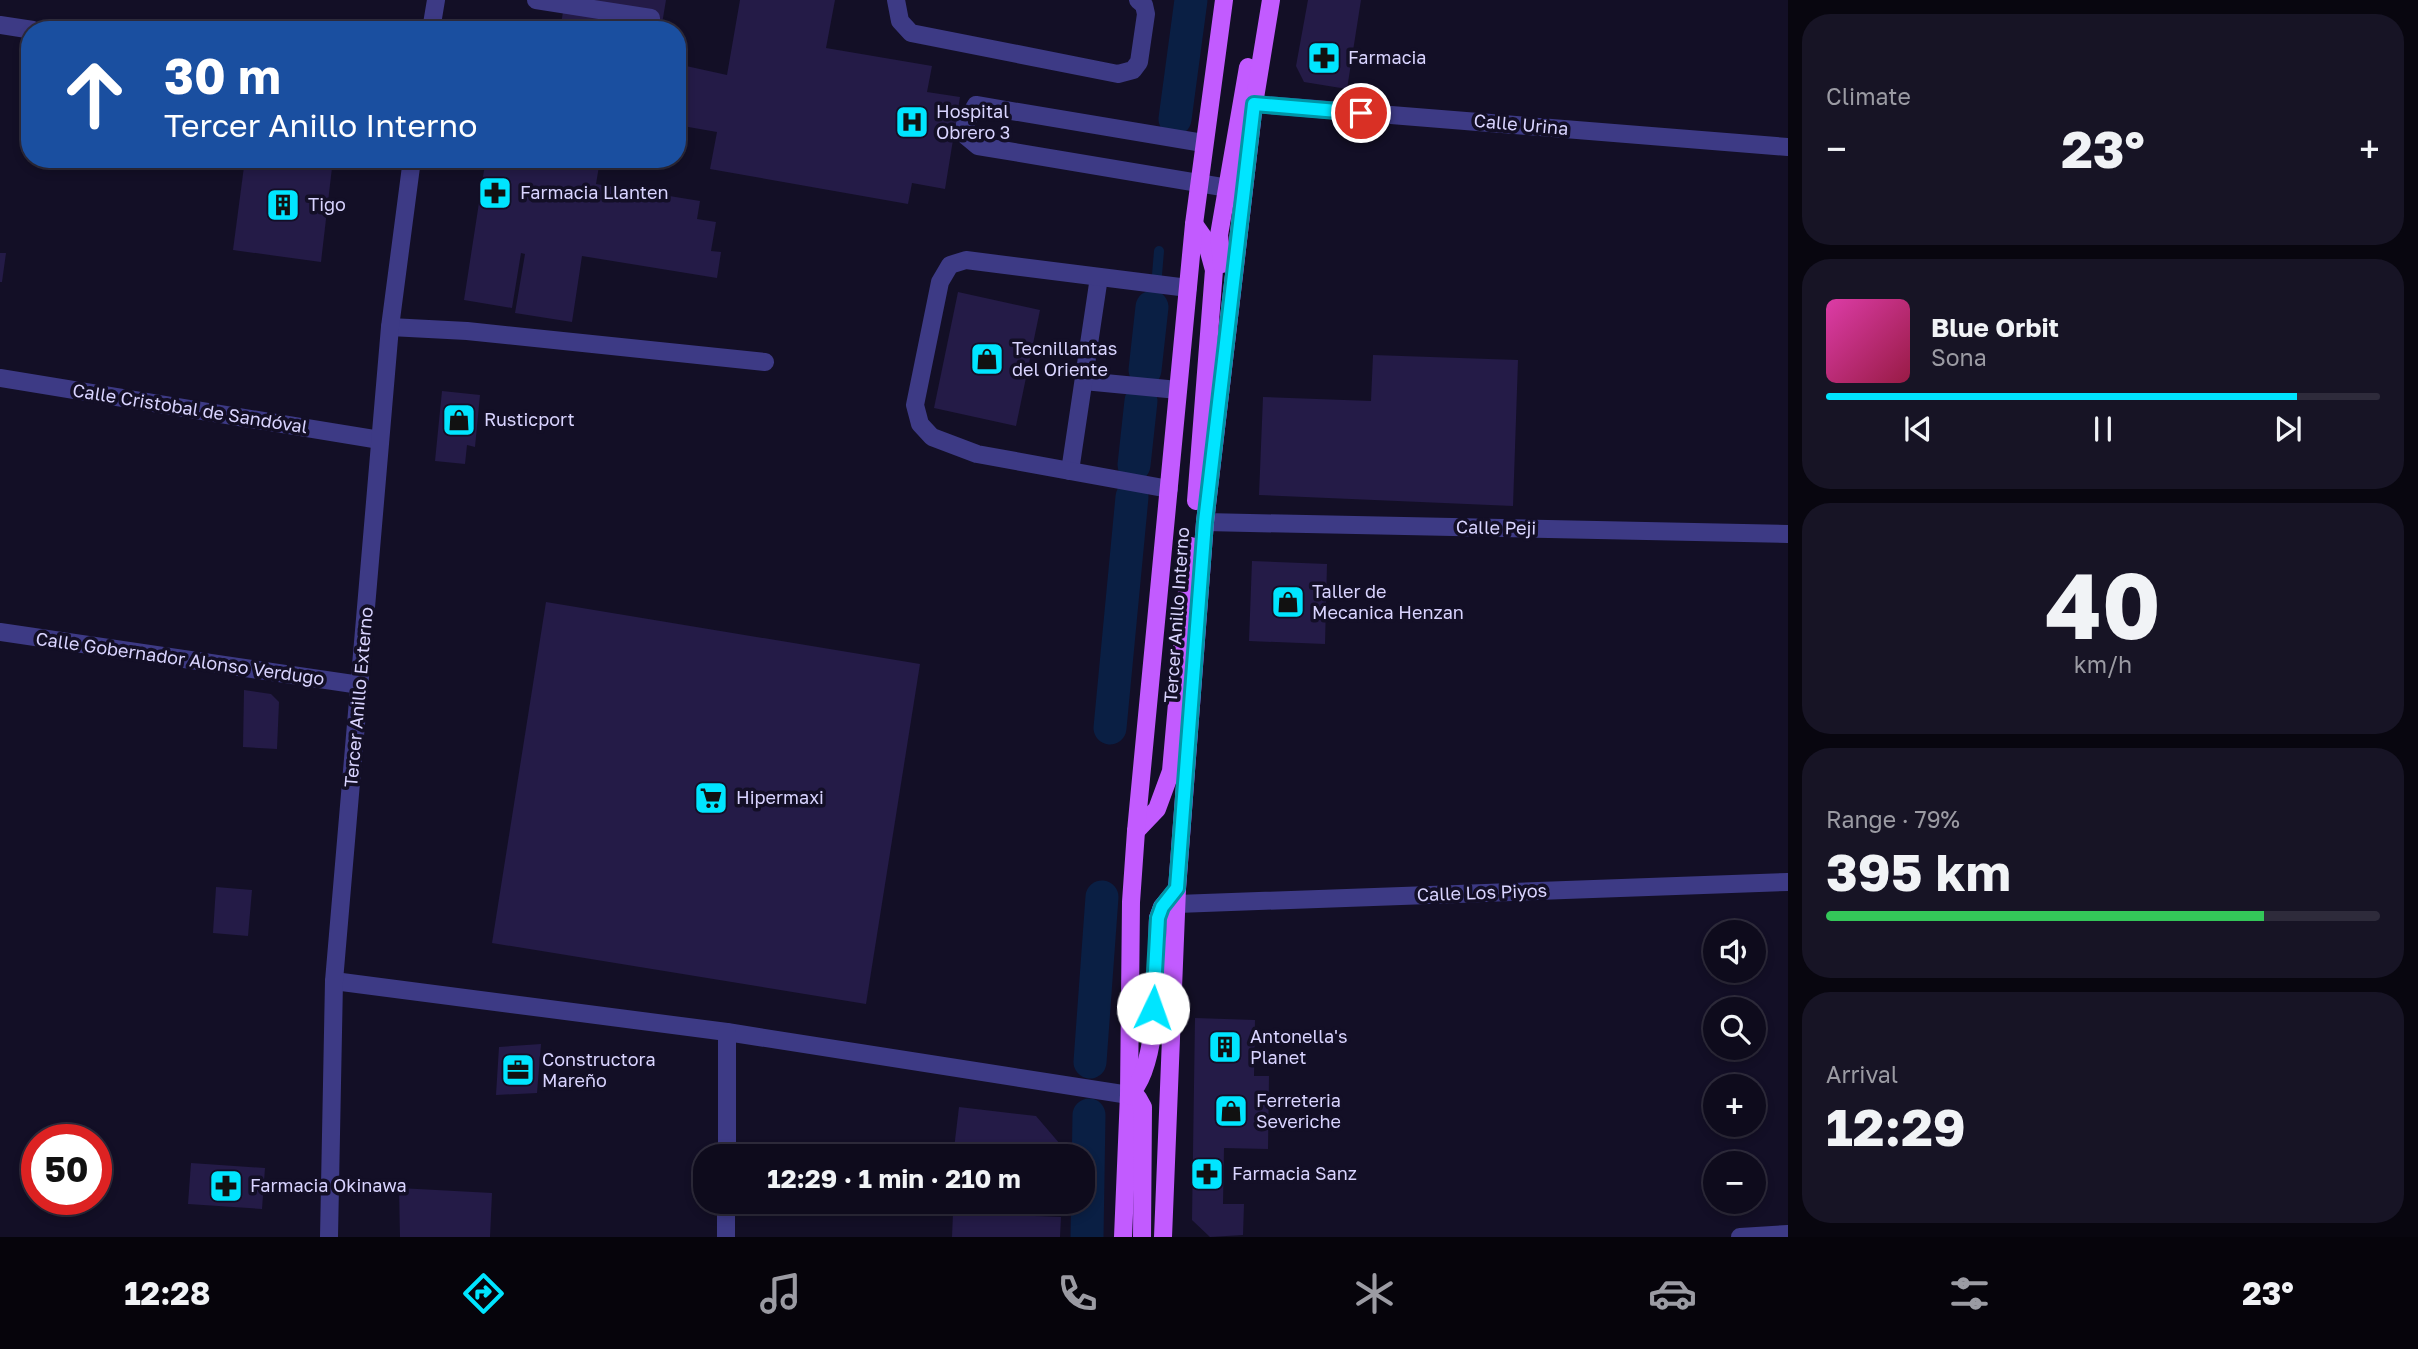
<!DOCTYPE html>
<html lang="en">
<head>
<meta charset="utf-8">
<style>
  :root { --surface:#0e0b1c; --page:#171425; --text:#f1f3f6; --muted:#9b9ba3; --line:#2e2b3b; --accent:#00e5ff }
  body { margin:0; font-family:"Golos Text",sans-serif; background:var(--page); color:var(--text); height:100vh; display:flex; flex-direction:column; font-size:26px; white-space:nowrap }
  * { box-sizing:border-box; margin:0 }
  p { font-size:23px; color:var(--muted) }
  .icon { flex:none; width:38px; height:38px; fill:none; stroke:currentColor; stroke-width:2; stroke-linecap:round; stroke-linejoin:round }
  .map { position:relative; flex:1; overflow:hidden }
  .sheet { display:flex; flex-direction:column; gap:14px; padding:14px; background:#08060f; width:630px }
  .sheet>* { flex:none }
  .banner { position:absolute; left:21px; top:21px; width:665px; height:147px; border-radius:28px; box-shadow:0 4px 10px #0003,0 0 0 2px var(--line); background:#1a4fa0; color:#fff; overflow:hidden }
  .controls { position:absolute; left:1703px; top:920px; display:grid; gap:14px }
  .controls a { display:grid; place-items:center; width:63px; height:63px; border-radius:50%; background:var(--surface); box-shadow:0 4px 10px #0003,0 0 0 2px var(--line); font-size:35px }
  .speed { position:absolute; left:21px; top:1124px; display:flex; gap:14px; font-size:35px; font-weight:700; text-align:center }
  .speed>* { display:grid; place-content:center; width:91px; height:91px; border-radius:50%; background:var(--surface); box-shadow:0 4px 10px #0003,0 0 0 2px var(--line); line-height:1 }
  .speed .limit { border:10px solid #d22; background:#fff; color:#111 }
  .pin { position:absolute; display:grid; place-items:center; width:60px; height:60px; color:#fff; margin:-30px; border:4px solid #fff; border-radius:50%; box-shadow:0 2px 7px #0007 }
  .me { position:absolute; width:77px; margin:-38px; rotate:3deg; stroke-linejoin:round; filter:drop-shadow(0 0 5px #0008) }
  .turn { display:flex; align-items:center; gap:24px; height:147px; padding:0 28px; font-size:32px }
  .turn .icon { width:91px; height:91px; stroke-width:2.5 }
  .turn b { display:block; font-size:49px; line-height:60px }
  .big { font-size:52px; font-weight:700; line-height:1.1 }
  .sheet .tile { flex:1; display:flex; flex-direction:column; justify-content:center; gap:10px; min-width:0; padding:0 24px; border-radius:28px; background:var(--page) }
  .sheet .dial { align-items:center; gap:0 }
  .dial b { font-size:91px; line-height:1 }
  .song { display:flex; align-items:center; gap:21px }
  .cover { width:84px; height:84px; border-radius:10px; background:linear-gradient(135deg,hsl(320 70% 55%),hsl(340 70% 35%)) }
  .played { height:7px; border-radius:4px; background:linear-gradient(90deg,var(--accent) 85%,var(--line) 85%) }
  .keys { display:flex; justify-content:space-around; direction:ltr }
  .heat { display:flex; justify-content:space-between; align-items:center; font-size:38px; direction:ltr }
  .charge { height:10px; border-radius:5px; background:linear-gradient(90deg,#34c759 79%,var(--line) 0) }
  .trip { position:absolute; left:693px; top:1144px; width:402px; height:70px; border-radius:28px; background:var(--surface); box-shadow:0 4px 10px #0003,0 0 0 2px var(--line); font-weight:700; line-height:70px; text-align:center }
  .dock { display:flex; height:112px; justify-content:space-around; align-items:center; background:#06040b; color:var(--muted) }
  .dock .icon { width:49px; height:49px }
  .dock .active { color:var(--accent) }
  .dock b { font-size:32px; color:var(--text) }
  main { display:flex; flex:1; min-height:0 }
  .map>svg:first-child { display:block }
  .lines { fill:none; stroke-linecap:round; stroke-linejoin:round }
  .stream { stroke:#0a1f44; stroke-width:10 }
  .canal { stroke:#0a1f44; stroke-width:33 }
  .building { fill:#241b47 }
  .minor { stroke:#3d3a85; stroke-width:18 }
  .major { stroke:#c25bff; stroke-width:18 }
  .route-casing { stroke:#0095a6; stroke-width:18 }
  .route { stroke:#00e5ff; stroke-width:12 }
  .labels { text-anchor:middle; stroke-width:7; stroke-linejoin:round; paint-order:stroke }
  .poi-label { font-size:18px; fill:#d9d4ff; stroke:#130f26; text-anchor:start }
  .street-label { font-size:18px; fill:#d9d4ff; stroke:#130f26 }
</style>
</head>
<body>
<main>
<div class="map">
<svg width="1788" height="1237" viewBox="0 0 1788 1237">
  <rect width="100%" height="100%" fill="#130f26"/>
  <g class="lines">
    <path class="stream" d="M1157,275L1159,251"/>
    <g class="canal">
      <path d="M1175,119L1191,0"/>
      <path d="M1145,370L1152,307"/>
      <path d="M1134,465L1141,401"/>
      <path d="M1110,728L1132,497"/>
      <path d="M1090,1062L1102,897"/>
      <path d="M1087,1237L1089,1115"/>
    </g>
  </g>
  <g class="building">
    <path d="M565,0H666L661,30H560Z"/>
    <path d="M740,0H835L826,48L932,66L927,92L960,97L945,189L912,183L908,204L710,169L717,132L677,125V64L727,75Z"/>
    <path d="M1308,0H1361L1347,89L1304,82L1296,66Z"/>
    <path d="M245,159H333L321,262L233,250Z"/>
    <path d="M522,159H560L599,166L596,184L700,201L697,219L716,222L711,251L721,252L717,278L582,256L572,322L515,313L525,254L521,253L512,308L464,300L485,164L520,170Z"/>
    <path d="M0,253H6L2,282H0Z"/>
    <path d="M958,292L1040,310L1016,426L934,408Z"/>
    <path d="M1373,355L1518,360L1513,506L1259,495L1263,397L1371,401Z"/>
    <path d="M442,391L480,395L475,447L467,445L465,464L435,461Z"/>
    <path d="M1252,561L1327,564L1325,644L1249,641Z"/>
    <path d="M546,602L920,664L866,1004L492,943Z"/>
    <path d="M244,690L271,694L279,702L277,749L243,747Z"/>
    <path d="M216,887L252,890L248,936L213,933Z"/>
    <path d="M1195,1018L1255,1020L1254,1076H1269L1268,1149L1224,1148L1223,1204H1244L1243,1235L1210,1237L1192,1220Z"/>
    <path d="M541,1044L537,1093L496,1095L499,1047Z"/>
    <path d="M959,1107L1036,1116L1060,1144L1059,1157H953Z"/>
    <path d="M191,1163L265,1168L262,1209L188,1204Z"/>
    <path d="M399,1188L492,1193L490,1237H400Z"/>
    <path d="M953,1213L1061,1217L1060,1237H952Z"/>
  </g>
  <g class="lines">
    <g class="minor">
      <path d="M536,0L651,18"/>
      <path d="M896,0L900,21L911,33L1118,74L1133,70L1139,62L1146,14L1144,5L1138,0"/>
      <path d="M0,25L33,30"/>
      <path d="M431,30L436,0"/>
      <path d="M1254,104L1788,147"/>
      <path d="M1203,143L976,105L965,124L966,136L978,146L1240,190"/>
      <path d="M390,327L467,331L765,362"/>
      <path d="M0,378L380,440"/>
      <path d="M1084,381L1178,390"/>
      <path d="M1070,471L1099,277"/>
      <path d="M1169,489L977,454L932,437L920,424L915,405L940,282L950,265L966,260L1188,288"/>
      <path d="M1205,522L1788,534"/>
      <path d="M0,632L360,685"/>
      <path d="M1177,904L1788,882"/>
      <path d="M334,981L727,1032L1129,1095"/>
      <path d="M727,1157V1032"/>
      <path d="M329,1237L334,981L390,327L412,159"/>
      <path d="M726,1237V1202"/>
      <path d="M1740,1237L1788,1234"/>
    </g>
    <g class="major">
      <path d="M1194,224L1206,241L1214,270L1196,501"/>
      <path d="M1222,264L1219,235L1248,67"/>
      <path d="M1136,831L1157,809L1171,771L1191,546"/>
      <path d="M1123,1237L1129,1095L1131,902L1136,831L1194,224L1224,0"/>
      <path d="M1142,1237L1143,1107L1138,1098L1129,1095C1161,1066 1156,961 1158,918L1162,907L1177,889"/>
      <path d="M1163,1237L1177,889L1205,522L1254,104L1271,0"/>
    </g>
  </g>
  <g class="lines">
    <defs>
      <path id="route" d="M1153,1008L1158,918L1162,907L1177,888L1205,522L1254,104L1361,113"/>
    </defs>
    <use href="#route" class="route-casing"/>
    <use href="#route" class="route"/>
  </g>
  <defs>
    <symbol id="pharmacy-square" viewBox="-11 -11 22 22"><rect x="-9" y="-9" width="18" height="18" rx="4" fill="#00e5ff" stroke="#130f26"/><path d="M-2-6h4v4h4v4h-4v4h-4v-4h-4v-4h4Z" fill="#111"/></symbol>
    <symbol id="hospital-square" viewBox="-11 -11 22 22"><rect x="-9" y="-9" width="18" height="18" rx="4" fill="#00e5ff" stroke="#130f26"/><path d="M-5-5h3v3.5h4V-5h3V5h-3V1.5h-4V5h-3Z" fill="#111"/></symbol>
    <symbol id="building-square" viewBox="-11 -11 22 22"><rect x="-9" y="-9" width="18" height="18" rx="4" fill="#00e5ff" stroke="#130f26"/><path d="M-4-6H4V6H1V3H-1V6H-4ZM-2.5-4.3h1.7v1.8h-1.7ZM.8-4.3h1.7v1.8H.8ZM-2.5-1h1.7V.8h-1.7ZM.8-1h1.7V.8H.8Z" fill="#111"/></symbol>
    <symbol id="shop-square" viewBox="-11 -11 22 22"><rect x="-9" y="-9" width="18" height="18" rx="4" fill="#00e5ff" stroke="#130f26"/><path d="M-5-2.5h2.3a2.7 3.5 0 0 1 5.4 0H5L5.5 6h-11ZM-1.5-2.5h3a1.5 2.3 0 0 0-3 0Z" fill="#111"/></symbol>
    <symbol id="supermarket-square" viewBox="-11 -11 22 22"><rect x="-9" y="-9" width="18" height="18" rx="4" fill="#00e5ff" stroke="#130f26"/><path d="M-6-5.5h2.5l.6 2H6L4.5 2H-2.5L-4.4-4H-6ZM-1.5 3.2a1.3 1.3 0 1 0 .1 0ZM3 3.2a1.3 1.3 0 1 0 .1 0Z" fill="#111"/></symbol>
    <symbol id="office-square" viewBox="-11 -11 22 22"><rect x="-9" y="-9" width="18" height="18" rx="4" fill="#00e5ff" stroke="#130f26"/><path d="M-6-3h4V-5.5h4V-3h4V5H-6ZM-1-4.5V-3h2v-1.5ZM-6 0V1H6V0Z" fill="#111"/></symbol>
  </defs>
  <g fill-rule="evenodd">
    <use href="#pharmacy-square" x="1305" y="39" width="38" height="38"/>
    <use href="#hospital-square" x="893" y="103" width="38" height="38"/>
    <use href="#pharmacy-square" x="476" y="174" width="38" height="38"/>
    <use href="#building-square" x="264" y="186" width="38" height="38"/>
    <use href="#shop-square" x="968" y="340" width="38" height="38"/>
    <use href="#shop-square" x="440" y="401" width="38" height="38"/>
    <use href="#shop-square" x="1269" y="583" width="38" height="38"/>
    <use href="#supermarket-square" x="692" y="779" width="38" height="38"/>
    <use href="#building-square" x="1206" y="1028" width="38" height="38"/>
    <use href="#office-square" x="499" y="1051" width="38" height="38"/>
    <use href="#shop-square" x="1212" y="1092" width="38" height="38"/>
    <use href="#pharmacy-square" x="1188" y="1155" width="38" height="38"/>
    <use href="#pharmacy-square" x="207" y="1167" width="38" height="38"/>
  </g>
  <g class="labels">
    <g class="poi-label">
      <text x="1348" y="64">Farmacia</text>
      <text x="936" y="118">Hospital<tspan x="936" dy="21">Obrero 3</tspan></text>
      <text x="520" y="199">Farmacia Llanten</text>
      <text x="308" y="211">Tigo</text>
      <text x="1012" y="355">Tecnillantas<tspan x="1012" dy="21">del Oriente</tspan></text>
      <text x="484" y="426">Rusticport</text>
      <text x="1312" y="598">Taller de<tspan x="1312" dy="21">Mecanica Henzan</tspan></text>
      <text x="736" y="804">Hipermaxi</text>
      <text x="1250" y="1043">Antonella's<tspan x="1250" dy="21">Planet</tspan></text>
      <text x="542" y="1066">Constructora<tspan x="542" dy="21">Mareño</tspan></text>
      <text x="1256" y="1107">Ferreteria<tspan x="1256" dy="21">Severiche</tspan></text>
      <text x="1232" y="1180">Farmacia Sanz</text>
      <text x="250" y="1192">Farmacia Okinawa</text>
    </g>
    <g class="street-label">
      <text transform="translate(1521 125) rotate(5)" y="6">Calle Urina</text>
      <text transform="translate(190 409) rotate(9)" y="6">Calle Cristobal de Sandóval</text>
      <text transform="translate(1496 528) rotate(1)" y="6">Calle Peji</text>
      <text transform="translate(1177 615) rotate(-86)" y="6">Tercer Anillo Interno</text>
      <text transform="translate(180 659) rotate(8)" y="6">Calle Gobernador Alonso Verdugo</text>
      <text transform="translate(359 697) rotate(-85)" y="6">Tercer Anillo Externo</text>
      <text transform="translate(1482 893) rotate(-2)" y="6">Calle Los Piyos</text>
    </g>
  </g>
</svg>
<div class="controls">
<a><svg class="icon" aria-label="sound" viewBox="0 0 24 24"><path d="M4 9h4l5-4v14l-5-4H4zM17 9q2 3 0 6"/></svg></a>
<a><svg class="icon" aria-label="search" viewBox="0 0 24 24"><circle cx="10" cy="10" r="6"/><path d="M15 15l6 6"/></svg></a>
<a>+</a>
<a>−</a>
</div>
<div class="speed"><div class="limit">50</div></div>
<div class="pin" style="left:1361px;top:113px;background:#d93025"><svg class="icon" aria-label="arrive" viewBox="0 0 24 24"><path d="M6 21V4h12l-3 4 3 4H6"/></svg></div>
<svg class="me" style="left:1153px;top:1008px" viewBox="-20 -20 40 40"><circle r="19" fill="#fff"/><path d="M0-13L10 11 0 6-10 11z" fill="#00e5ff"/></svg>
<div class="trip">12:29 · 1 min · 210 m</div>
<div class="banner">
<div class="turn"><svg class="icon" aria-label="ahead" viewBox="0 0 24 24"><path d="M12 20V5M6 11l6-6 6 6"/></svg><div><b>30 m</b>Tercer Anillo Interno</div></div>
</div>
</div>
<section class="sheet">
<div class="tile"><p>Climate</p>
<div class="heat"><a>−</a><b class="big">23°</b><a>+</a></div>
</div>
<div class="tile">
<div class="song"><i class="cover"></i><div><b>Blue Orbit</b><p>Sona</p></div></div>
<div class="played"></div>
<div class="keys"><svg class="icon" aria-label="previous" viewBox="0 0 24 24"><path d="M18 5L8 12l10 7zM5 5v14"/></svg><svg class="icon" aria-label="pause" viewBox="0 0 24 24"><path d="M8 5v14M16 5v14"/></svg><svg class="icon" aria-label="next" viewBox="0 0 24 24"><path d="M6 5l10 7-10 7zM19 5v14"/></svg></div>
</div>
<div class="tile dial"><b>40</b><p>km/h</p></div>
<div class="tile"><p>Range · 79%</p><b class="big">395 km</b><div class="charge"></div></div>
<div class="tile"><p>Arrival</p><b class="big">12:29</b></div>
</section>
</main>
<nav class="dock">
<b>12:28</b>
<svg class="icon active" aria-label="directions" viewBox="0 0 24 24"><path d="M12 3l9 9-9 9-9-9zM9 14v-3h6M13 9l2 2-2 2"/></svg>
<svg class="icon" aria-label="music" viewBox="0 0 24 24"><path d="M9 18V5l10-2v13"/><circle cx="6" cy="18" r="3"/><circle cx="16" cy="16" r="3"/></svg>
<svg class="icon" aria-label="phone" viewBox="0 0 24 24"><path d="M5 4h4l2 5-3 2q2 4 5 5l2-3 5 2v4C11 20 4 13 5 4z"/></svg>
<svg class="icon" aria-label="climate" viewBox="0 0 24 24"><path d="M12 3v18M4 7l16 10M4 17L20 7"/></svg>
<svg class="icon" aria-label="car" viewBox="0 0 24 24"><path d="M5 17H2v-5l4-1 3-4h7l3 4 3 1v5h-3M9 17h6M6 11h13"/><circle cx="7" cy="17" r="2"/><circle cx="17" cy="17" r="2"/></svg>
<svg class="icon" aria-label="filters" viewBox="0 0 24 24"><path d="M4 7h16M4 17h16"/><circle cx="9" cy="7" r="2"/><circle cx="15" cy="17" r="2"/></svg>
<b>23°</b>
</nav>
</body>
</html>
